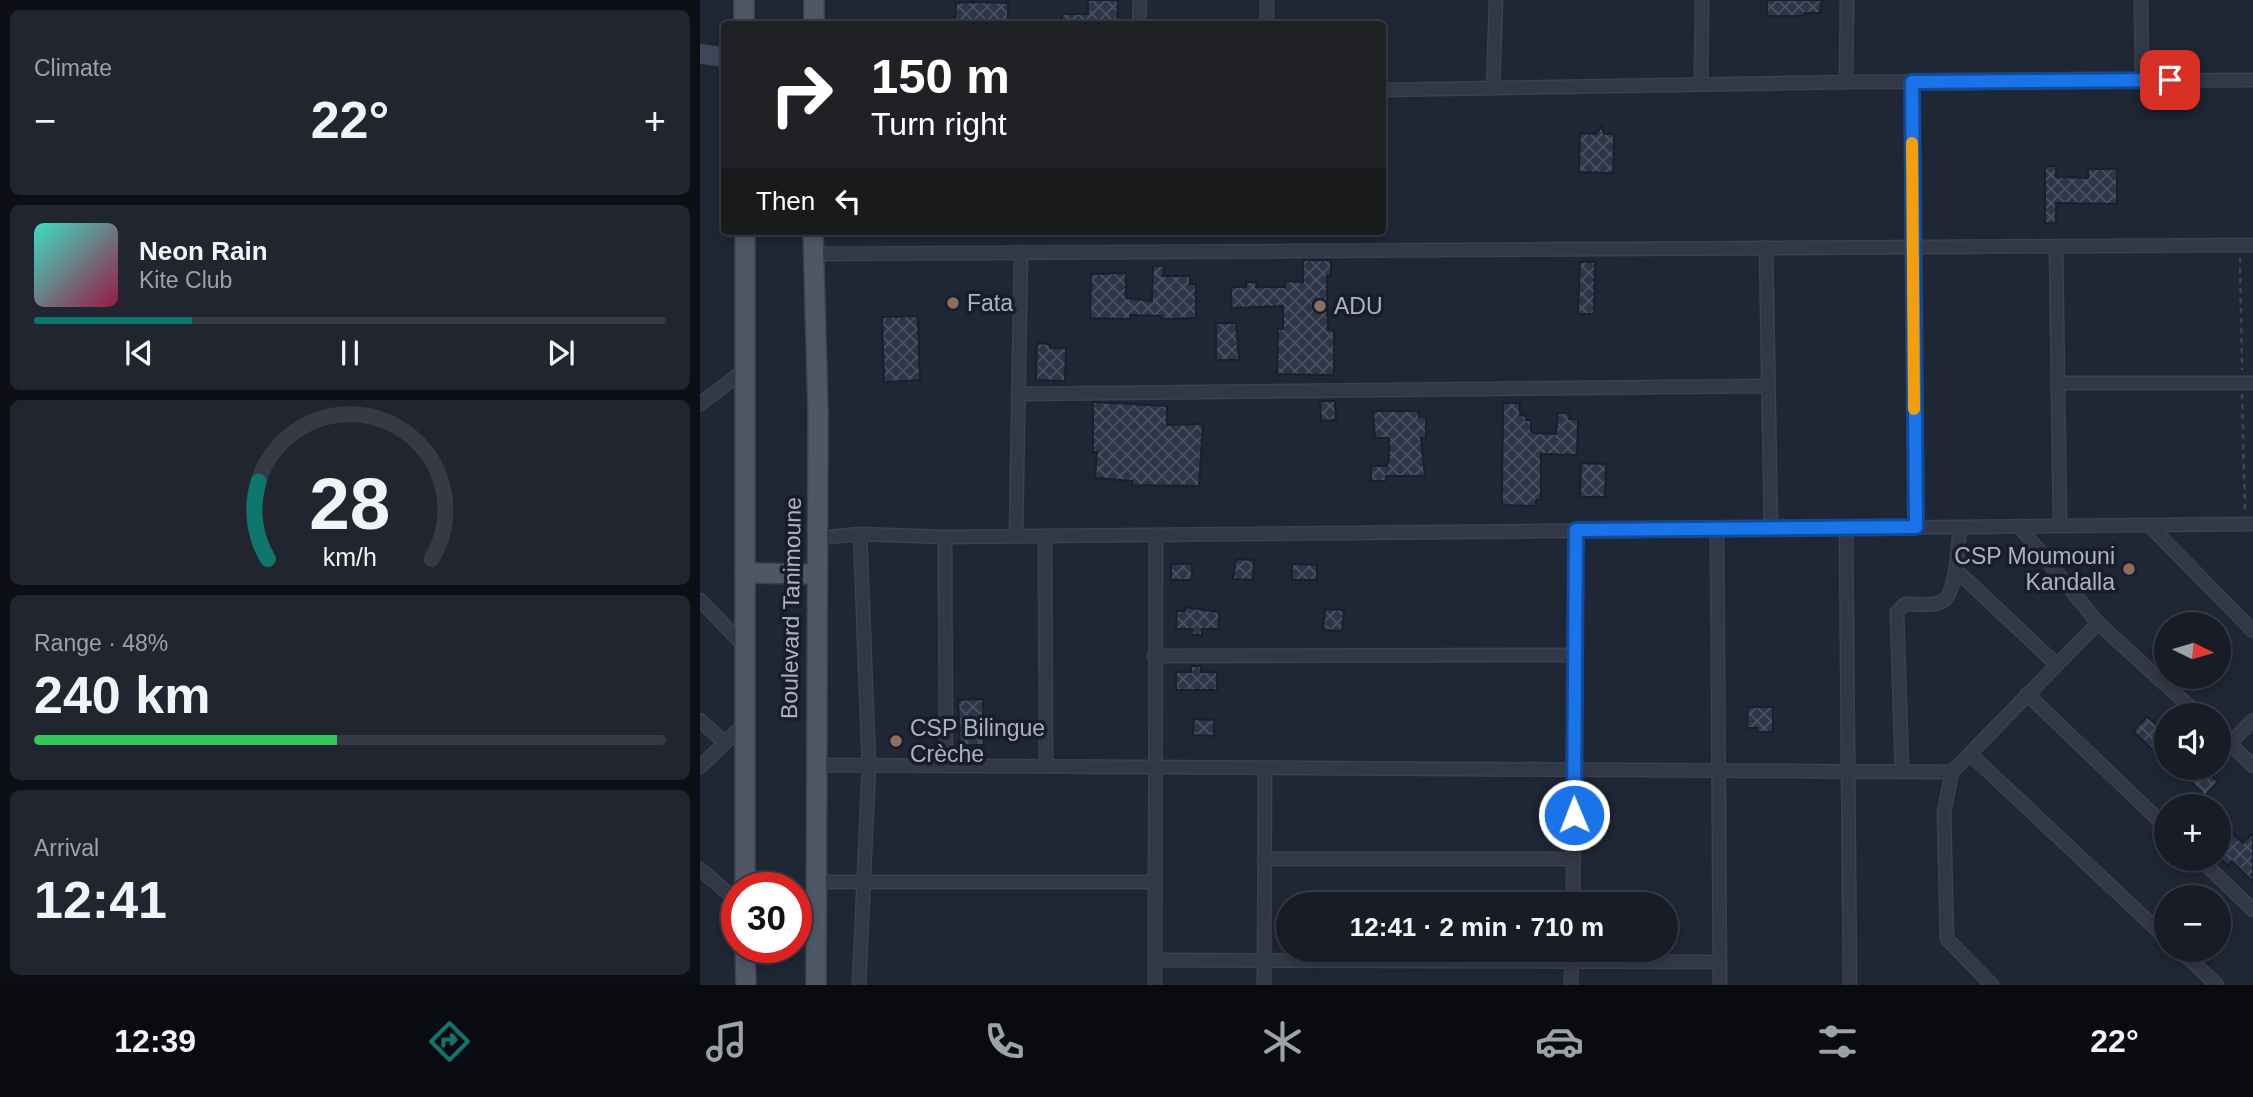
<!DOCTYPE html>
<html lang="en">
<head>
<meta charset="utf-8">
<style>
  :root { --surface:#171c27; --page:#20252f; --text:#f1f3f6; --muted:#9ea1a7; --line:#363a44; --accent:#0f766e }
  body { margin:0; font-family:Arial,sans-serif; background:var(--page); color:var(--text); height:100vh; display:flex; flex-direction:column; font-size:26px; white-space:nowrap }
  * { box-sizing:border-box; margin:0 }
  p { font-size:23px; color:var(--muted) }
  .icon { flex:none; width:38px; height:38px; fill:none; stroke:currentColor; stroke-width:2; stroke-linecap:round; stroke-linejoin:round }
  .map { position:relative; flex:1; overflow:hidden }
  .details { display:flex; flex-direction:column; gap:10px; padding:10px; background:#0d0f15; width:700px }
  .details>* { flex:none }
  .hud { position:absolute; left:21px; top:21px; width:665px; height:214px; border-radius:7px; box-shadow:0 4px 10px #0003,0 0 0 2px var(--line); background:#202124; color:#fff; overflow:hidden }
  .needle { width:46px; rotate:95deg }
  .buttons { position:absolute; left:1454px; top:612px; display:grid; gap:14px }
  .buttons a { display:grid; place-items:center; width:77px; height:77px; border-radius:50%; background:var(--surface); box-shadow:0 4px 10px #0003,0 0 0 2px var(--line); font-size:35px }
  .speed { position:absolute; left:21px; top:872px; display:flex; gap:14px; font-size:35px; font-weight:700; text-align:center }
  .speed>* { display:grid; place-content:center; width:91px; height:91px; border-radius:50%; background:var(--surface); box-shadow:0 4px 10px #0003,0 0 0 2px var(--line); line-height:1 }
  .speed .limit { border:10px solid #d22; background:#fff; color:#111 }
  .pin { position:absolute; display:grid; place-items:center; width:60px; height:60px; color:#fff; margin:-30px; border-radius:14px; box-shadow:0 4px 10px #0006 }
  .me { position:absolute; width:77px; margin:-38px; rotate:359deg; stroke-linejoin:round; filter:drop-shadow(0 0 5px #0008) }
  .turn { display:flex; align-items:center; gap:24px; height:147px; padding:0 35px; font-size:32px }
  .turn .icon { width:91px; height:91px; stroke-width:2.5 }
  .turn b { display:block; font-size:49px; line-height:60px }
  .then { display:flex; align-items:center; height:66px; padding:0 35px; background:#0003; gap:14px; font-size:26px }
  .big { font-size:52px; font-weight:800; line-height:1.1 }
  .details .widget { flex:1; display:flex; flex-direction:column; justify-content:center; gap:10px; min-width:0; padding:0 24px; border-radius:10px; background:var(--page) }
  .details .dial { align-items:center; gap:0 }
  .dial svg { height:182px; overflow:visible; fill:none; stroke:var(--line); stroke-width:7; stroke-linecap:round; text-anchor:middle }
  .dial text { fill:var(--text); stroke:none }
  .song { display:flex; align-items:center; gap:21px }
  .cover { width:84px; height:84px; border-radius:10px; background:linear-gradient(135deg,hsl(170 70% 55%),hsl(340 70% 35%)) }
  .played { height:7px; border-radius:4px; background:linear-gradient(90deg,var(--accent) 25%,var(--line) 25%) }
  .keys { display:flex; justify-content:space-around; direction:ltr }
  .heat { display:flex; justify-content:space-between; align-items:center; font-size:38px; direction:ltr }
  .charge { height:10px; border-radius:5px; background:linear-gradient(90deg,#34c759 48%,var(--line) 0) }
  .trip { position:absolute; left:576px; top:892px; width:402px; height:70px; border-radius:35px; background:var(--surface); box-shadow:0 4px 10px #0003,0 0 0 2px var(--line); font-weight:800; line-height:70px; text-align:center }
  .tabs { display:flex; height:112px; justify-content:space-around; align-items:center; background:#090b10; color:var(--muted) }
  .tabs .icon { width:49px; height:49px }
  .tabs .on { color:var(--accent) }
  .tabs b { font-size:32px; color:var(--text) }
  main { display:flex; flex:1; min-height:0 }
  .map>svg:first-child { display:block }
  .building { fill:url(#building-cross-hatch); stroke:#1a1f2b; stroke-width:2 }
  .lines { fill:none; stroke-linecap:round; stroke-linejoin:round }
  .street-casing { stroke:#3b414f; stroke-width:15 }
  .secondary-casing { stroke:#3b414f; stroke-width:20 }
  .primary-casing { stroke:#3b414f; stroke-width:22 }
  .path { stroke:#394a4e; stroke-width:2.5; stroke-dasharray:5 5; stroke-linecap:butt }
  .street { stroke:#323845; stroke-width:12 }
  .secondary { stroke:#404758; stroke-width:18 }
  .primary { stroke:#4f5766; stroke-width:19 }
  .route-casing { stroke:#114b97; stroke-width:18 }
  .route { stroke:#1a73e8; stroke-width:12 }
  .slow { stroke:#f59e0b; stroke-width:12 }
  .education-dot { fill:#8d6e63; stroke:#181d29; stroke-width:2.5 }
  .labels { text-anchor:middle; stroke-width:7; stroke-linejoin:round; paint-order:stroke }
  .poi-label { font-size:23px; fill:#abb2c3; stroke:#181d29; text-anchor:start }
  .street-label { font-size:23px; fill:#abb2c3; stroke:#181d29 }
</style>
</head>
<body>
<main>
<section class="details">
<div class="widget"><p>Climate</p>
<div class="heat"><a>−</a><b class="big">22°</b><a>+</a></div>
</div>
<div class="widget">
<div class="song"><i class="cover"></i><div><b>Neon Rain</b><p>Kite Club</p></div></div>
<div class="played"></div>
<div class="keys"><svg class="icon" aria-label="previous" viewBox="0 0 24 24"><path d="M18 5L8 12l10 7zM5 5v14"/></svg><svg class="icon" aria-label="pause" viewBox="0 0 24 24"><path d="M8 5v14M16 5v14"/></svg><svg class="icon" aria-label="next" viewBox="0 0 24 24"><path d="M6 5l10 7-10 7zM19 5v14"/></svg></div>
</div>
<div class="widget dial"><svg viewBox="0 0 100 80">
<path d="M14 69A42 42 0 1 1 86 69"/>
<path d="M14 69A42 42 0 0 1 10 35" stroke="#0f766e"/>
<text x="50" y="56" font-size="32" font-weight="700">28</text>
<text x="50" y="72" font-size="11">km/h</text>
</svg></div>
<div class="widget"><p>Range · 48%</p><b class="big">240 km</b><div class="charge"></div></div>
<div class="widget"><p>Arrival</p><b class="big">12:41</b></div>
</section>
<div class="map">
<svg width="1553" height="985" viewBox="0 0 1553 985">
  <defs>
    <pattern id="building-cross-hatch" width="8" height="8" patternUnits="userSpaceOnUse" patternTransform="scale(1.75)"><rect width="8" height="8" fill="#2d3649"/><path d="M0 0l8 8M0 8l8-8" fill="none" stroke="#495162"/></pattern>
  </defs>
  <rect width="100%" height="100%" fill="#1f2634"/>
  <g class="building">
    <path d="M388,0H418L417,24H362V14H388Z"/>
    <path d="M1067,0H1122L1120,13H1105L1102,16H1067Z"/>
    <path d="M275,2L308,3V24H255L256,3Z"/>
    <path d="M902,126L904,134H914L913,173L879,172L880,133L896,134Z"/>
    <path d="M1345,166H1356V177L1388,178V169H1417V204L1356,203V223H1345Z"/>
    <path d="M603,260H631V276H627V306L628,330H634V375L577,374L578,329H583V306L532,308L531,304V287H546V282H557L556,287H585V281L603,282Z"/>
    <path d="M880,262H895L894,314H878Z"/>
    <path d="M453,266H464L463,276H490V284H496V318L462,319V316L430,315V319L390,318L391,274L426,273V298L452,301Z"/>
    <path d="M218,316L220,380L184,382L182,317Z"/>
    <path d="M516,323H536L539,360H516Z"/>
    <path d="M337,343L350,344V348H366L365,381L336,380Z"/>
    <path d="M620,401H635L636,420L621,421Z"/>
    <path d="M393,402L467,406V425L503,424L499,486L432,485V481L395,478L397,452H393Z"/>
    <path d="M803,403H820V415L826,416V420H831V431L834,433L856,434L858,413H870L869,419H878L877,455L841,454V500H836V506L802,505Z"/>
    <path d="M673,411H719V417H726V438H721L725,476H686V481H671V466H687L689,458V438H675Z"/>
    <path d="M881,463L906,464L905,497H880Z"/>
    <path d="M536,559L554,560L553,580L533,579Z"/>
    <rect x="471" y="564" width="21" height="16"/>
    <path d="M592,564L617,565V580H592Z"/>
    <path d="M485,607L519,612V629H502V635H492V629H476L477,611H485Z"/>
    <path d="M625,609L644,610L642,631L623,630Z"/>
    <path d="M491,666H501V672H517V690H476V672H491Z"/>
    <path d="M283,699L284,745H260L258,700Z"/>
    <path d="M1048,707H1073V732H1057V728H1047Z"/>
    <path d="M1447,717L1466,732V763L1433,731Z"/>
    <path d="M494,719L514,720V736L493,735Z"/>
    <path d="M1477,768H1504L1518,782L1505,796Z"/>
    <path d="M1530,831L1543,843L1553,833V882L1532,861L1528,866L1519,857V842Z"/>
  </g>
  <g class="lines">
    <defs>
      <g id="street">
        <path d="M567,0V24"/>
        <path d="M1441,0L1442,80"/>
        <path d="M439,24L440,0"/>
        <path d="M1212,81L1216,527"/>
        <path d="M1146,82L1147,0"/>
        <path d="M1001,84L1002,0"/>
        <path d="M793,88L796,0"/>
        <path d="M682,90L1146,82L1553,80"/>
        <path d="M1356,246L1360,526"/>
        <path d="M1066,247L1071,529"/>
        <path d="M113,254L1553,245"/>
        <path d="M1357,383H1553"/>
        <path d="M318,394L1068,386"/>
        <path d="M0,404L46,369"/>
        <path d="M1449,525L1553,631"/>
        <path d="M1319,526L1398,623L1500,716"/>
        <path d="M1146,528L1150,985"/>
        <path d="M1017,529L1020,985"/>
        <path d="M316,536L321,252"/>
        <path d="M345,536L346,766"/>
        <path d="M245,537L246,766"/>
        <path d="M117,538L160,534L245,537L1553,524"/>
        <path d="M1256,570L1357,665"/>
        <path d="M0,600L44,646"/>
        <path d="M454,656L874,655"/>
        <path d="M1327,694L1466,827"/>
        <path d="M0,720L25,743"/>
        <path d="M1519,733L1553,766"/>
        <path d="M1530,743L1553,720"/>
        <path d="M1270,754L1466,938"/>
        <path d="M115,765L1252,772"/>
        <path d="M0,767L44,724"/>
        <path d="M1202,772L1197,612L1205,604C1215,604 1234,607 1243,601C1257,593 1258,542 1260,527"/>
        <path d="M564,859H874"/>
        <path d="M1500,859L1553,910"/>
        <path d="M0,869L37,901"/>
        <path d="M116,882H454"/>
        <path d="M873,905L876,530"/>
        <path d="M1480,950L1517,985"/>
        <path d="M455,960L1020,962"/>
        <path d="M159,985L169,765L160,534"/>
        <path d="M455,985L456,535"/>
        <path d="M564,985L565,768"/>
        <path d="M871,985L872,950"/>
        <path d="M1292,985L1247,939L1244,812L1252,772L1398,623"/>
      </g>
      <path id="secondary" d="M0,54L24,57"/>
      <g id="primary">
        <path d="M44,24V0"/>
        <path d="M114,24V0"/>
        <path d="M113,231L118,412L116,985"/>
        <path d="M45,573L116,574"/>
        <path d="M45,887V231"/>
        <path d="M45,947L46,985"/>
      </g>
    </defs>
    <use href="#street" class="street-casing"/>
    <use href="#secondary" class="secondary-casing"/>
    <use href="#primary" class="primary-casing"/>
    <g class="path">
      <path d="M1540,258L1542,370"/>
      <path d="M1542,394L1545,513"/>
    </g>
    <use href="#street" class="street"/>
    <use href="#secondary" class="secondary"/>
    <use href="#primary" class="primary"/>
  </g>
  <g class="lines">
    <defs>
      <path id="route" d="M874,815L876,530L1216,527L1212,82L1470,80"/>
    </defs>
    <use href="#route" class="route-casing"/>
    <use href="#route" class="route"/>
    <path class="slow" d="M1212,143L1214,409"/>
  </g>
  <g class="education-dot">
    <circle cx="253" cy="303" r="7"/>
    <circle cx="620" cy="306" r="7"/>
    <circle cx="1429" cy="569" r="7"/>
    <circle cx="196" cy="741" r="7"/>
  </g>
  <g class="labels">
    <g class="poi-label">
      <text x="267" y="311">Fata</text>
      <text x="634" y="314">ADU</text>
      <text x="1415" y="564" text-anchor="end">CSP Moumouni<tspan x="1415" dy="26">Kandalla</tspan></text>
      <text x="210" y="736">CSP Bilingue<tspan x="210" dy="26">Crèche</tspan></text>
    </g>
    <g class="street-label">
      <text transform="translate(91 608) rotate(-89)" y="8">Boulevard Tanimoune</text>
    </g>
  </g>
</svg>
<div class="buttons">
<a><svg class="needle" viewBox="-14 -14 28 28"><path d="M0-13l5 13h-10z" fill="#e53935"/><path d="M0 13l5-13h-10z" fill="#9ea1a7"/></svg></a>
<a><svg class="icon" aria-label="sound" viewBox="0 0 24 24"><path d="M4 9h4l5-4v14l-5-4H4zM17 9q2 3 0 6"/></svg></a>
<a>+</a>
<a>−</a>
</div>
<div class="speed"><div class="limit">30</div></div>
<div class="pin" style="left:1470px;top:80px;background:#d93025"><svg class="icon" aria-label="arrive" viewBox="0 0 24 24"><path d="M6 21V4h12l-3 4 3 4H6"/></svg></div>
<svg class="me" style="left:874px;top:815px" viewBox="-20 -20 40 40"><circle r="17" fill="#1a73e8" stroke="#fff" stroke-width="3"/><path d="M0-11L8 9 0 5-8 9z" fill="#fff"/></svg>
<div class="trip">12:41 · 2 min · 710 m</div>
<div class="hud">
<div class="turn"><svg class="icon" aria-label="right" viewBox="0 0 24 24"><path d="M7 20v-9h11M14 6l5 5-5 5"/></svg><div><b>150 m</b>Turn right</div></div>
<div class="then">Then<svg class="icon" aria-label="left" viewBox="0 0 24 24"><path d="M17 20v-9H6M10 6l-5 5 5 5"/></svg></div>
</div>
</div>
</main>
<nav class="tabs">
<b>12:39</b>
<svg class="icon on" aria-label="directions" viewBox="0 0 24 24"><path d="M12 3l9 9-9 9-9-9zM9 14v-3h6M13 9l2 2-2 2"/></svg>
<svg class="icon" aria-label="music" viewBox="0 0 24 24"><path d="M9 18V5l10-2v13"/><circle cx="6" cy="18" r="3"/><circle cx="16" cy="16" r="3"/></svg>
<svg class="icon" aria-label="phone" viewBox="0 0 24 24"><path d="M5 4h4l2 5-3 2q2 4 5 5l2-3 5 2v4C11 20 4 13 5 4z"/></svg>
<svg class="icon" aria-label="climate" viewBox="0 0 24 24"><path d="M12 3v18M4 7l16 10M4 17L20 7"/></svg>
<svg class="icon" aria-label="car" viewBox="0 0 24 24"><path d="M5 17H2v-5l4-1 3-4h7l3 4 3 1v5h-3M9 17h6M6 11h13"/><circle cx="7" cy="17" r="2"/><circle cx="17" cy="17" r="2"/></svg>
<svg class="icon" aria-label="filters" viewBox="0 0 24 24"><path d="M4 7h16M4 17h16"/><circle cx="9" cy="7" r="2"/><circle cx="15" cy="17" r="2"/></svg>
<b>22°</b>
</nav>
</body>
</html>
